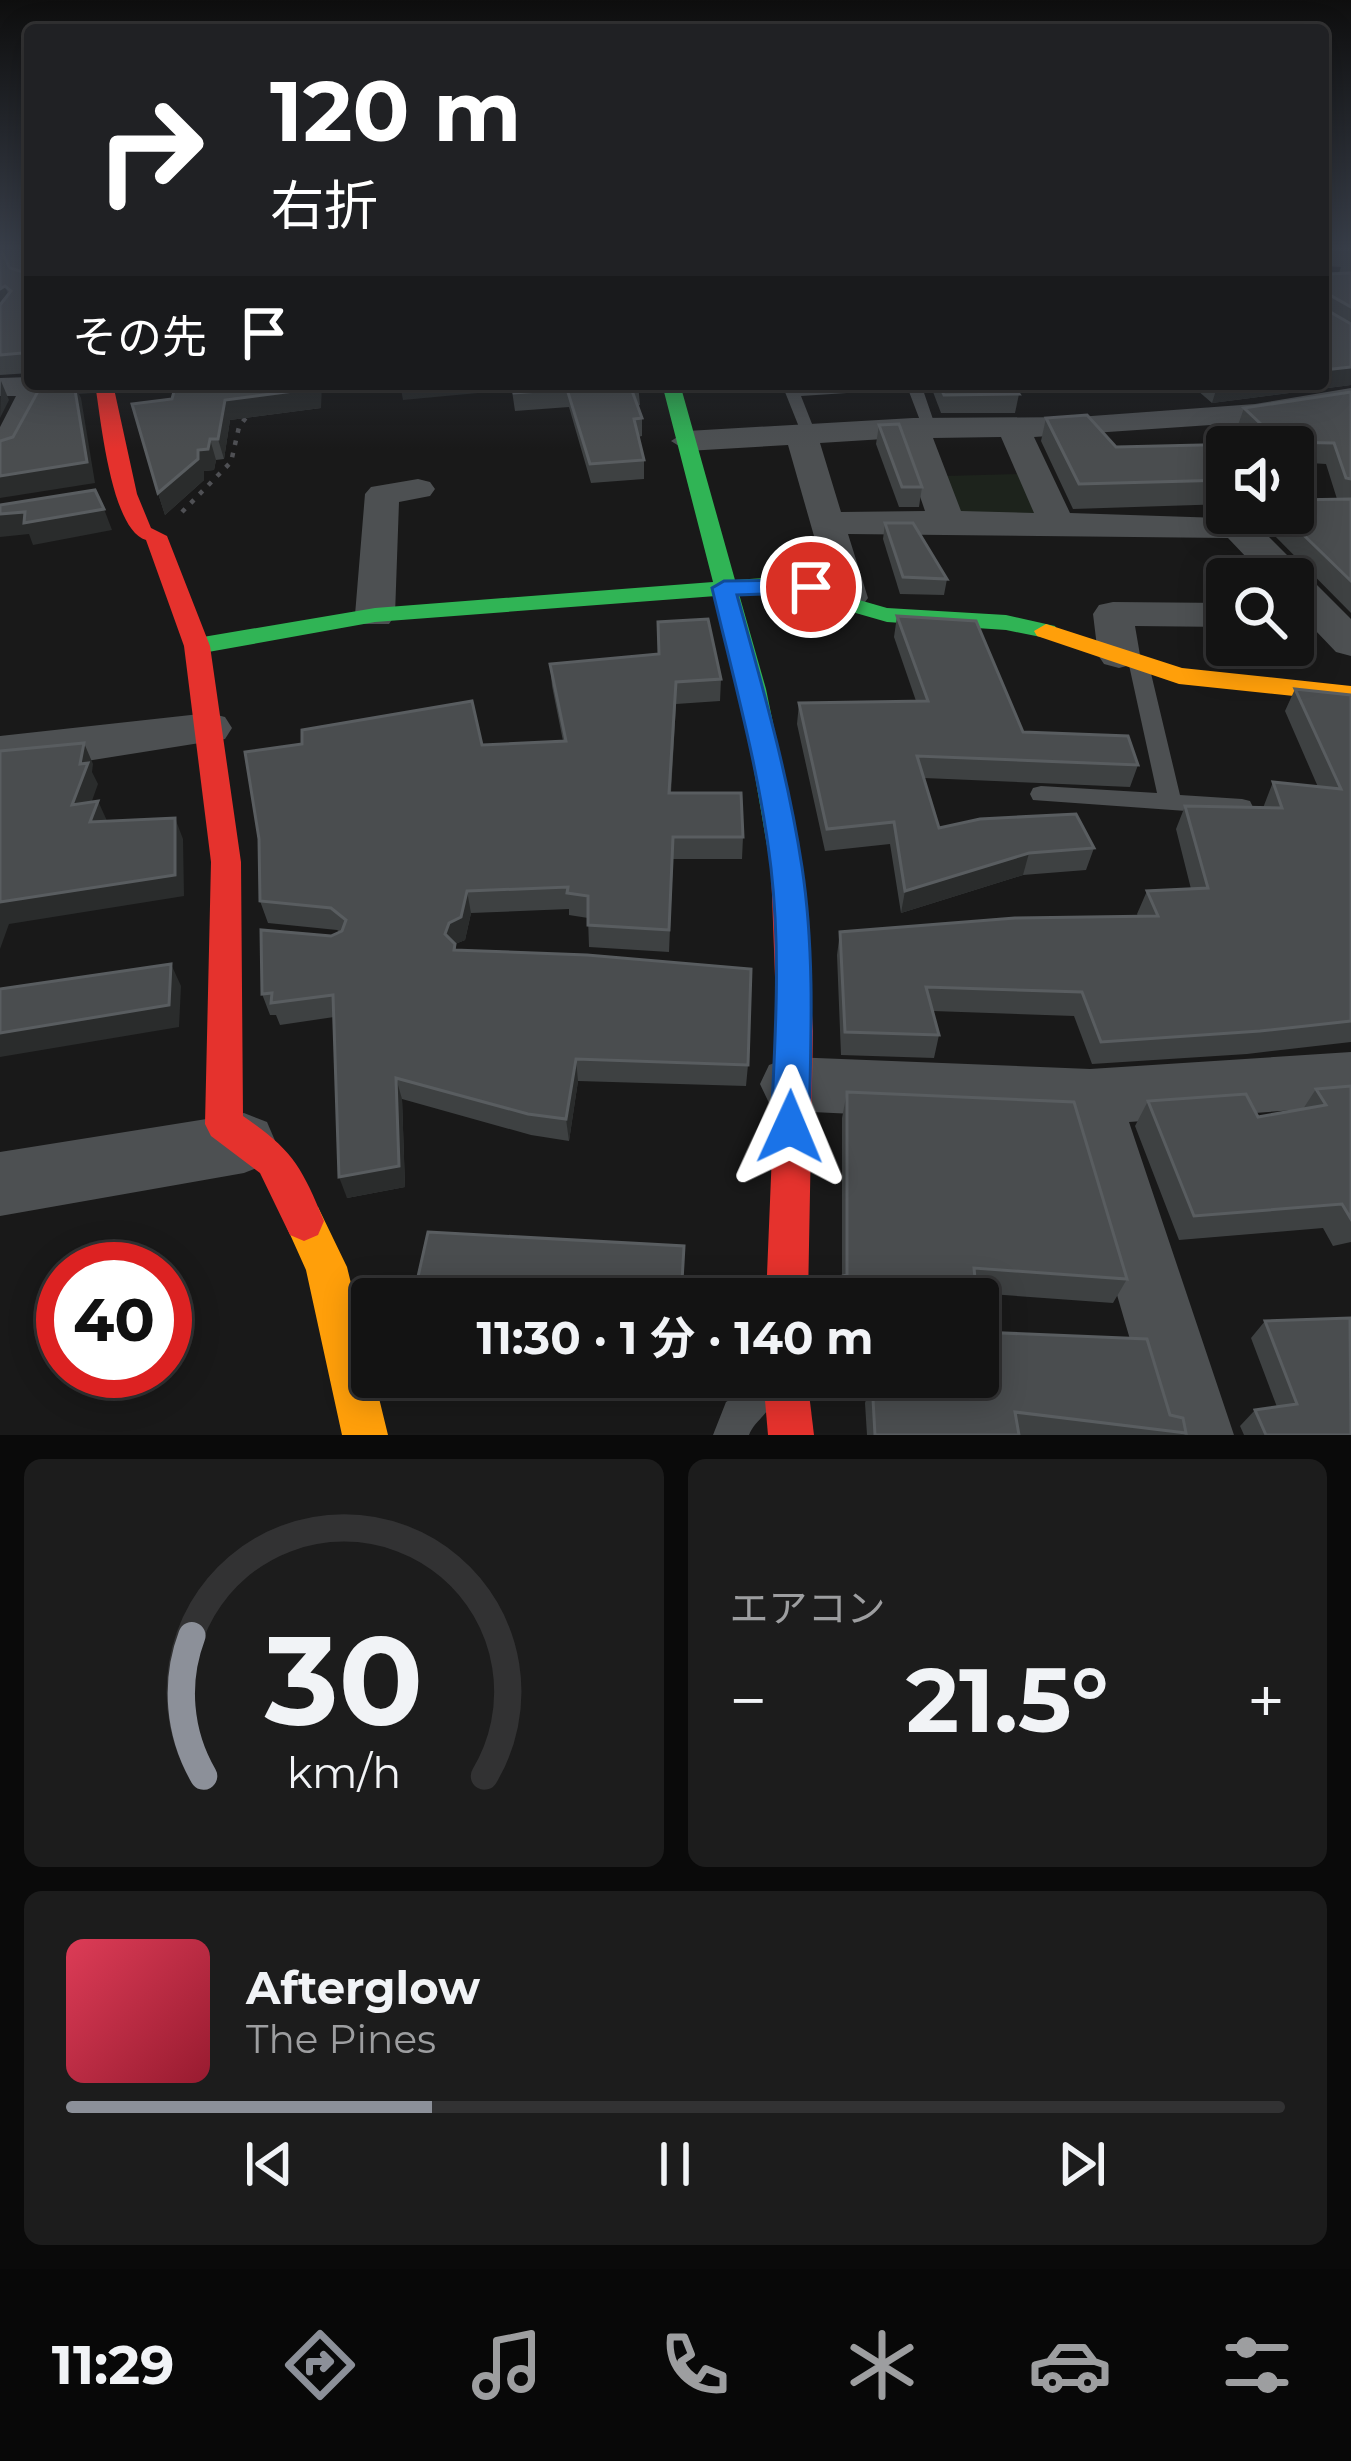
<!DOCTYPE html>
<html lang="ja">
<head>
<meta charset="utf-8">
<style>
  :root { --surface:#131313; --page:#1c1c1c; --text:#f1f3f6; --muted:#9d9ea0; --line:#323233; --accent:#8c9099 }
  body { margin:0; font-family:Montserrat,"Noto Sans JP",sans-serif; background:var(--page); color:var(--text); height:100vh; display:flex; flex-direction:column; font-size:45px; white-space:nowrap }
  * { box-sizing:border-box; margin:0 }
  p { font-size:39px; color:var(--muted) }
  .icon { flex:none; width:66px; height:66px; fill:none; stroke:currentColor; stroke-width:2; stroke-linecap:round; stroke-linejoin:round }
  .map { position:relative; height:1435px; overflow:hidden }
  .side { display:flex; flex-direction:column; gap:24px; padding:24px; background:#0a0a0a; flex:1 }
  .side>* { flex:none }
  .hud { position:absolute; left:24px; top:24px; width:1305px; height:366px; border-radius:12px; box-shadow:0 6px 30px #0003,0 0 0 3px var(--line); background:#202124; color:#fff; overflow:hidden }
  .buttons { position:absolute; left:1206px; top:426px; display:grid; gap:24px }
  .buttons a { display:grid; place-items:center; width:108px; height:108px; border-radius:12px; background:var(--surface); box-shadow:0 6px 30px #0003,0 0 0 3px var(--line); font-size:60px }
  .speed { position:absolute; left:36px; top:1242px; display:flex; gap:24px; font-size:60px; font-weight:700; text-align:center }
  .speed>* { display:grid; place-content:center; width:156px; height:156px; border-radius:50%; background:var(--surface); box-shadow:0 6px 30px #0003,0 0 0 3px var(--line); line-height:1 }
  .speed .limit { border:18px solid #d22; background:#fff; color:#111 }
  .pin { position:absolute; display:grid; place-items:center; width:102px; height:102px; color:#fff; margin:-51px; border:6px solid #fff; border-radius:50%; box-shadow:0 3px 12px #0007 }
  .me { position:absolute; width:132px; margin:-66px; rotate:1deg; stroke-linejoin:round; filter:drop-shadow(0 0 9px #0008) }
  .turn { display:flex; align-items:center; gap:42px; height:252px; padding:0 48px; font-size:54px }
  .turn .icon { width:156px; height:156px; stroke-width:2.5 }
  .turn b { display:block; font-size:84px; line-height:102px }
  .then { display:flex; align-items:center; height:114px; padding:0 48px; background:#0003; gap:24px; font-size:45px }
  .big { font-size:90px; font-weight:700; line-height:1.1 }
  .side .card { flex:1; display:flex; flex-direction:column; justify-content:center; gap:18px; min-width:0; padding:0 42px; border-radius:18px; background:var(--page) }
  .side .dial { align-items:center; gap:0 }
  .dial svg { height:312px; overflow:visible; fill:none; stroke:var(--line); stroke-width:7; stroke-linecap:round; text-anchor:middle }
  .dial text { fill:var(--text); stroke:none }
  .song { display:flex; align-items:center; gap:36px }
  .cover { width:144px; height:144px; border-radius:18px; background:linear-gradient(135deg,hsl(350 70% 55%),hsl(350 70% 35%)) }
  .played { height:12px; border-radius:6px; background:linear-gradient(90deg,var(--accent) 30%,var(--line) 30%) }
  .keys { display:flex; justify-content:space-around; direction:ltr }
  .heat { display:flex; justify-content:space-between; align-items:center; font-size:66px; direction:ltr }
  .side .tiles { flex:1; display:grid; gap:24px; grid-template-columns:1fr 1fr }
  .card:last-child { grid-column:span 2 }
  .trip { position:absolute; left:351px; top:1278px; width:648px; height:120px; border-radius:12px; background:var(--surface); box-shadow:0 6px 30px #0003,0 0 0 3px var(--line); font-weight:700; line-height:120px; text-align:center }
  .menu { display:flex; height:192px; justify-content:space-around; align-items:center; background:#080808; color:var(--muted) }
  .menu .icon { width:84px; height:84px }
  .menu .active { color:var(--accent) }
  .menu b { font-size:54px; color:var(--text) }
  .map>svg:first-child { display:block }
  .green { fill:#1d231c }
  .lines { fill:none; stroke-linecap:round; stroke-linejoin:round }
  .path { stroke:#4f5054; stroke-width:4.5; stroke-dasharray:4.5 8; stroke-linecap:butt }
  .lane { fill:#4d5052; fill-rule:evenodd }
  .street { fill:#4d5052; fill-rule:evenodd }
  .fast { fill:#30b455; fill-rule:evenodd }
  .slow { fill:#ff9f0a; fill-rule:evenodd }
  .jam { fill:#e5322d; fill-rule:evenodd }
  .wall { fill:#3e4142 }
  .shaded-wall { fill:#2a2c2c }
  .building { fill:#4a4d4f; stroke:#595d60; stroke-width:3 }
  .route { fill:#1a73e8; stroke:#114b97; stroke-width:3 }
</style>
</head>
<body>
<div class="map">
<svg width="1351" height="1435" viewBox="0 0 1351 1435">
  <rect width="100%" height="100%" fill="#191919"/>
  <path class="green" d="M1018,474L1037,514H956L944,476Z"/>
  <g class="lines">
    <path class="path" d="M182,512L231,462L239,427L250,412"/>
    <g class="lane">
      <path d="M849,384H921L936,428L924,431L908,389L801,396L816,434L803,437L785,392L787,389Z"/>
      <path d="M1170,384H1185L1186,386L1179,390Z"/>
      <path d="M1139,659L1149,665L1180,795L1242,799L1250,801L1253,807L1250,813L1242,815L1033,800L1030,794L1033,788L1041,786L1157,793L1129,665Z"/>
      <path d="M754,1385L766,1391L772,1403C766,1416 754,1422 749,1435H713L726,1402Z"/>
    </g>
    <g class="street">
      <path d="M0,248H24L30,258V287L21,284Z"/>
      <path d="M30,377V384H108L93,393L50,394L18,456L0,462V427L16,396H0V378Z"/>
      <path d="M1351,388V406L1255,422L1034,437L1070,513L1251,519L1351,619V656L1336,652L1293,607V579H1267L1228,538L848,534L868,598L862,606H834L788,445L687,451L671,441L687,431L913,418L1078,417L1255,404ZM1001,437L1034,513L961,511L933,438ZM900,438L925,511L841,512L820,443Z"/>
      <path d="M418,479L430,482L435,489L430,496L399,502L395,615L389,624H361L355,615L365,494L371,487Z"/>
      <path d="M1113,602L1227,603V627L1135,626L1140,655L1134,664L1119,668L1104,664L1098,655L1093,614L1099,605Z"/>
      <path d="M209,713L225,717L232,728L225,739L74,763L0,768V736Z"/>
      <path d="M1351,1052V1106L1129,1122L1234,1435H1158L1067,1124L791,1111L769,1103L760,1084L769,1065L791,1057L1090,1069Z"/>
      <path d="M244,1113L267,1122L276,1143L267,1164L244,1173L0,1216V1152Z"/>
    </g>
    <path class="fast" d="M662,384H680L735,580L779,577L887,608L1006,615L1055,626L1058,631L1046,638L1006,630L887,622L779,591L739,594L766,689L803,869L798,877L787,881L776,877L771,869L740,689L716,596L375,622L197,654L184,646L197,638L375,608L713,582Z"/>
    <g class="slow">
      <path d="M1046,624L1182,668L1351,686V702L1179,684L1037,636L1034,631Z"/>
      <path d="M304,1201L318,1207L347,1267L388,1435H342L306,1270L284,1221L290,1207Z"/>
    </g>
    <g class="jam">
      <path d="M95,384H113L137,494L151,528L167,536L210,646L241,862L243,1116C292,1150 301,1165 324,1221L318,1235L304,1241L290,1235L260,1173L211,1136L205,1124L211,862L184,646L146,540C111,530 101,419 95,384Z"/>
      <path d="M787,857L798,861L803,869L813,1031L808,1299H766L777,1031L771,869L776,861Z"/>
      <path d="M763,1377H807L814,1435H768Z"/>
    </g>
  </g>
  <g class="wall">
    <path d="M0,248L10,268L26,273L30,248V373L0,375Z"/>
    <path d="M1323,248H1351V385L1212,403L1190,384H1323V277L1339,273L1341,267L1323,266Z"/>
    <path d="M511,384H638L640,405L637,406L642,418V436L638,437L644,460V479L591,483L569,407L515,411Z"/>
    <path d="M930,384H1012L1019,394L1015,413H941Z"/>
    <path d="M1351,392V613L1260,521L1263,513H1293L1337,499L1326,464L1293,462V447H1257L1237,428L1244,408Z"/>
    <path d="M172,399L321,408L230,420L224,459L216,460L214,470L204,471V480L165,515L158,493Z"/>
    <path d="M1046,418L1116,447H1227V504L1073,509L1041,441Z"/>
    <path d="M879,425L922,487L919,507H899L876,444Z"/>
    <path d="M885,523L947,579L944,595L900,594L883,539Z"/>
    <path d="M897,616L1023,732L1138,765L1130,787L924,778L939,828L1094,848L1086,870L1023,875L901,913L890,844L825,851L797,724L799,703L916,701L894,637Z"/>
    <path d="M550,664L721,679L720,701L676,704L671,793L743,837L742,859H673L669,952L589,947L588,918L569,915V909L471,913L465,940L455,944L456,950L748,1065L746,1086L578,1081L569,1141L531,1135L402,1099L405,1187L347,1198L334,1017L280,1025L276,1015H270L262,994L331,936L340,932L337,930L268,923L260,901L259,839L482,745L563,741L552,686Z"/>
    <path d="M1295,689L1351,695V1042L1247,1054L1092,1064L1074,1016L933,1011L939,1035L934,1058L841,1055L837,955L840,932L1138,916L1137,914L1147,891L1191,889L1176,829L1185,806L1263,808L1273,782L1318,787L1285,711Z"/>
    <path d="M1351,1086V1242L1333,1246L1323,1228L1179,1240L1135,1126L1148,1101L1258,1117L1303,1109L1316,1089Z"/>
    <path d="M847,1092L1127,1279L1113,1303L976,1293L977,1299H825L828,1280L842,1277V1118Z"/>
    <path d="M1265,1321L1351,1435H1244L1240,1426L1255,1410L1277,1407L1251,1338Z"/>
    <path d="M979,1332L1170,1415L1186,1433L1184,1435H867L865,1403L872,1381L920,1379L919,1377H978Z"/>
    <path d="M451,1377H678L677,1390Z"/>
  </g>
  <g class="shaded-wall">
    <path d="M5,286L12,304L0,314V289Z"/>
    <path d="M1351,367V385L1212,403L1218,384H1323V370Z"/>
    <path d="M1,381L9,400L0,418Z"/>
    <path d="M74,384L81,398L95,483L0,498V476Z"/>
    <path d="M317,384H322L321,408L230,420L224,459L218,439L225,400Z"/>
    <path d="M400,384H488L478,393L403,400Z"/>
    <path d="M210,439L216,460L214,470L204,471V480L165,515L158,493Z"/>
    <path d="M104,509L112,530L33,545L29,534L0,537V514Z"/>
    <path d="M84,743L93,764L92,772L98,784L83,826L72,805Z"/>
    <path d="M98,801L108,823L90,822Z"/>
    <path d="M175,818L183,839L184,896L9,924L0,949V902Z"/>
    <path d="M1029,853L1023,875L901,913L905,891Z"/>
    <path d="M467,891L471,913L465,940L453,945L445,934L449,923Z"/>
    <path d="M171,964L181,986L179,1027L0,1057V1033Z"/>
    <path d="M576,1059L578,1081L569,1141L566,1119Z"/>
    <path d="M396,1078L402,1099L405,1187L347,1198L339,1177Z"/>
  </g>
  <g class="building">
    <path d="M0,248L10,268L26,273L28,248H30V360H27L22,353L0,355V305L11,291L5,286L0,289Z"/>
    <path d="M1323,248H1351V250L1329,249L1325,253Z"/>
    <path d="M1351,273V307L1326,293L1327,310L1351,324V367L1323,370V277L1328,274Z"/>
    <path d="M42,384H74L87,462L0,476V441L13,437Z"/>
    <path d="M176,384H317V388L225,400L218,439H210L208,449L198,450V459L158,493L132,404L172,399Z"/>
    <path d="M512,384H638L639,388H631L642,418L634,419L644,460L590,464L567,389L514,393Z"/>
    <path d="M939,384H1012L1019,394L944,395Z"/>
    <path d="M1351,392V479L1346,478L1334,443L1280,442L1244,408Z"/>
    <path d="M1087,415L1116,447L1244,444L1246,447H1227V480L1079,484L1046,418Z"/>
    <path d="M899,424L922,487H902L879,425Z"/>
    <path d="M95,490L104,509L24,523L25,512L0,514V505Z"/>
    <path d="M1351,499V581L1281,513H1293V500Z"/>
    <path d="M885,523H913L947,579L903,577Z"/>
    <path d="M897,616L976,621L1023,732L1128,736L1138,765L917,756L939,828L980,819L1076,814L1094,848L1029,853L905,891L894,822L827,829L799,703L928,701Z"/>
    <path d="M708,619L721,679L676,682L669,793H741L743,837H673L669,930L588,925V896L567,893L568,887L467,891L461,917L449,923L445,934L455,944L454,950L587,955L751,969L748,1065L576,1059L566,1119L528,1114L396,1078L399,1166L339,1177L333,995L271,1003L272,993L262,994L261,930L331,936L342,931L346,920L331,908L260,901L259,839L245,752L302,744V730L472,701L482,745L566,741L550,664L659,654L658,622Z"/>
    <path d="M1295,689L1351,695V1021L1260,1031L1101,1042L1082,992L926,987L939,1035L845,1032L840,932L1015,918L1158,916L1147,891L1208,888L1185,806L1282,808L1273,782L1341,789Z"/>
    <path d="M84,743L80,764L88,763L72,805L98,801L90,822L175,818V875L0,902V751Z"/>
    <path d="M171,964L169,1005L0,1033V989Z"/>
    <path d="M1351,1086V1219L1342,1204L1194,1216L1148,1101L1246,1094L1258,1117L1326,1105L1316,1089Z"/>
    <path d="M847,1092L1074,1102L1127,1279L974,1268L977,1299H829L828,1280L847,1275Z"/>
    <path d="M428,1232L684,1246L681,1299H413Z"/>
    <path d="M978,1317L979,1332L1147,1339L1170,1415L1183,1418L1186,1433L1015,1412L1019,1435H875L872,1381L930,1377H978Z"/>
    <path d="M1350,1318L1351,1435H1266L1255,1410L1297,1404L1265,1321Z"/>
  </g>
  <linearGradient id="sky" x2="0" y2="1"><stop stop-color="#0e0e0e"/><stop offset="0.55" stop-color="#383e49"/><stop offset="1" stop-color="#383e49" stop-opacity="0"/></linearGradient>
  <rect width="1351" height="449" fill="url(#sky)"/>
  <path class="route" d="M811,580L819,582V592L737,595C762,685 788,774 802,867C815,953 811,1040 809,1127L803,1139L790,1144L776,1139L771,1127C775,1041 781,955 771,868C760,773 734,681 712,588L724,581Z"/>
</svg>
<div class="buttons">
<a><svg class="icon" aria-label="sound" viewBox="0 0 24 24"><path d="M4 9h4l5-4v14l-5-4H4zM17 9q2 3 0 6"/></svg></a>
<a><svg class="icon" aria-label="search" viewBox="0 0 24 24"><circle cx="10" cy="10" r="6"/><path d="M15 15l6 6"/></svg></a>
</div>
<div class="speed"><div class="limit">40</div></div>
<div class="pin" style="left:811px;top:587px;background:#d93025"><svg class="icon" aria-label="arrive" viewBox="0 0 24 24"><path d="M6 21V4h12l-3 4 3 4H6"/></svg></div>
<svg class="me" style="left:790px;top:1127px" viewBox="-20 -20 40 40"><path d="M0-17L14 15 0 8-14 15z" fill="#1a73e8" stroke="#fff" stroke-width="4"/></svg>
<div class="trip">11:30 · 1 分 · 140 m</div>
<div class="hud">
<div class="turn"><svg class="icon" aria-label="right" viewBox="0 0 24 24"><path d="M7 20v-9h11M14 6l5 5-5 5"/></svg><div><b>120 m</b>右折</div></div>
<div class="then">その先<svg class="icon" aria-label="arrive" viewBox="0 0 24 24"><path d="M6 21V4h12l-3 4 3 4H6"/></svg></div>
</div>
</div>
<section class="side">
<div class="tiles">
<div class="card dial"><svg viewBox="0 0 100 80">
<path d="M14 69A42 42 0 1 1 86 69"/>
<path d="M14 69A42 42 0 0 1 11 33" stroke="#8c9099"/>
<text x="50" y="56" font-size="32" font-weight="700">30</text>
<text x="50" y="72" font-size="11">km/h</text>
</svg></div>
<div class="card"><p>エアコン</p>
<div class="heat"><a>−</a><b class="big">21.5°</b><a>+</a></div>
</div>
<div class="card">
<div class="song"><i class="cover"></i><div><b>Afterglow</b><p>The Pines</p></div></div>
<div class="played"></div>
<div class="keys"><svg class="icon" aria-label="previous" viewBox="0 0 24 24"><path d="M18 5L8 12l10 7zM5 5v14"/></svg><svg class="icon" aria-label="pause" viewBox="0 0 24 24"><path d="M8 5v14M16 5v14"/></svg><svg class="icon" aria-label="next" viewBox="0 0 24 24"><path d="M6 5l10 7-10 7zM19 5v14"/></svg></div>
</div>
</div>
</section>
<nav class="menu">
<b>11:29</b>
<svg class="icon active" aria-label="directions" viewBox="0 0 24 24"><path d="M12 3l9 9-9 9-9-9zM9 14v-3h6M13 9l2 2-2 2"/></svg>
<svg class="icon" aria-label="music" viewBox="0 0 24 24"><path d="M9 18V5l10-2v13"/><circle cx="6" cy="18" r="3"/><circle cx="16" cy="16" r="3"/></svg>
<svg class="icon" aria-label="phone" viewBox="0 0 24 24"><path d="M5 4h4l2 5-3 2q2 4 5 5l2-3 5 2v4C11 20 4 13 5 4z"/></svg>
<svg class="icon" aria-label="climate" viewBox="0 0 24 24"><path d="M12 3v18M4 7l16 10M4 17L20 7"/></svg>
<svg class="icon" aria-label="car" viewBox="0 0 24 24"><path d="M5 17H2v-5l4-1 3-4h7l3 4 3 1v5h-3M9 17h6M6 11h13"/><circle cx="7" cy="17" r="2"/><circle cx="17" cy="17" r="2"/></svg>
<svg class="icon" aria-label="filters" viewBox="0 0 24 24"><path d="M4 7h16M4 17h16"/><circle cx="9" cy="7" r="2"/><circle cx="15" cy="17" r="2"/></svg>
</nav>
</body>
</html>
